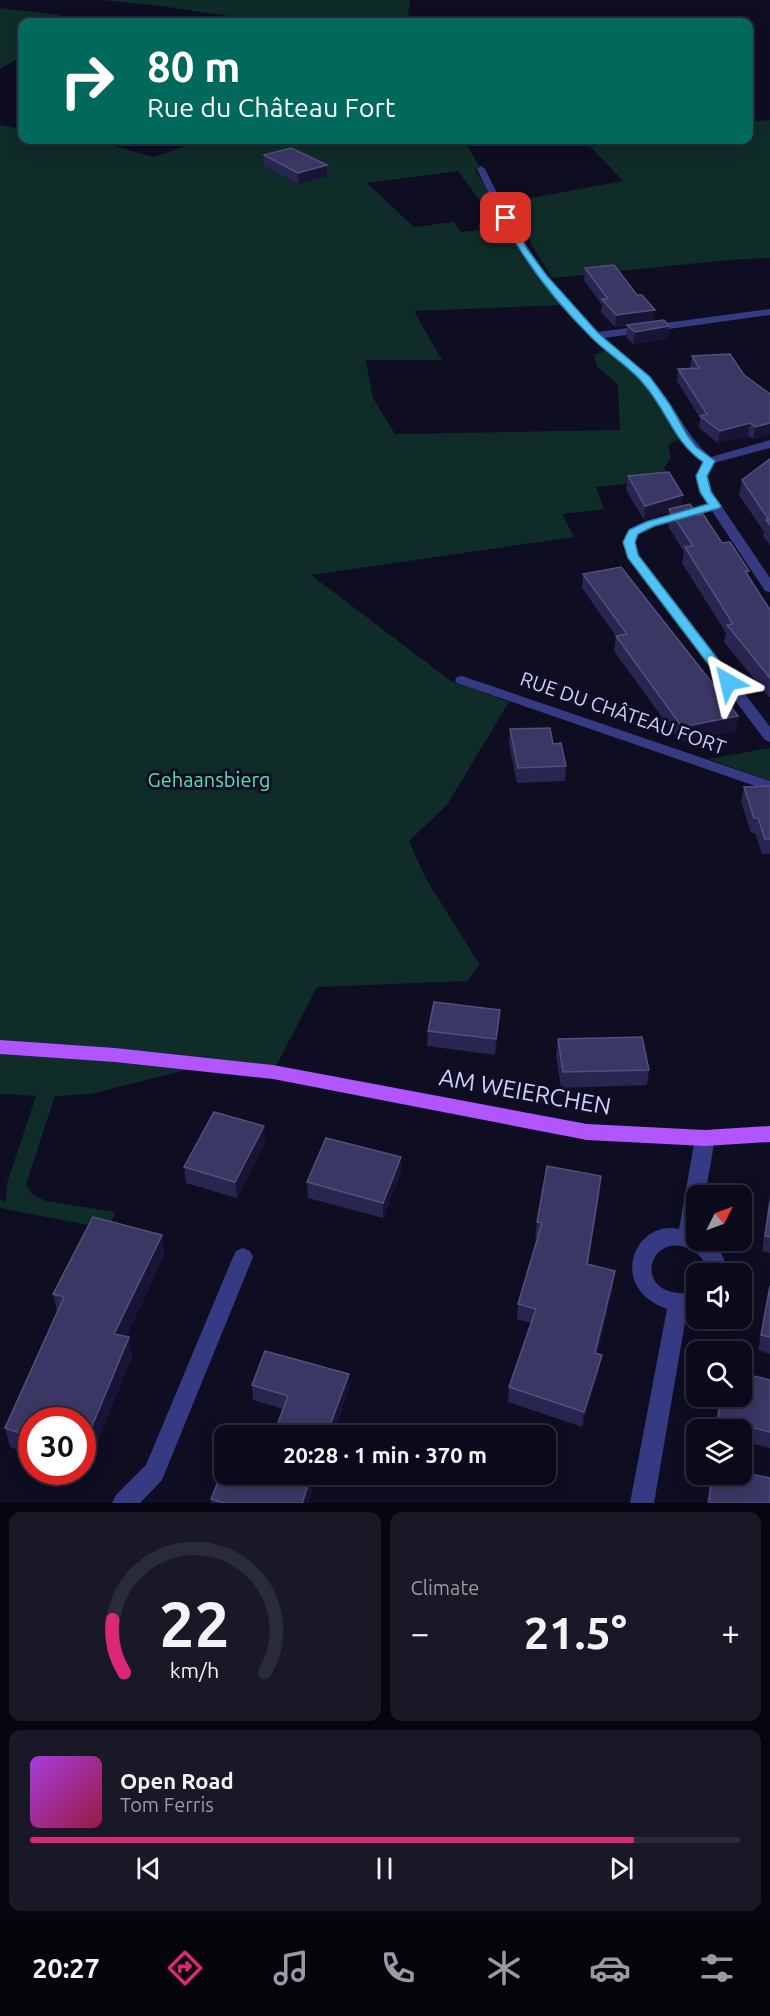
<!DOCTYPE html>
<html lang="en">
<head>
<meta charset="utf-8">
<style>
  :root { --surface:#0a0a1a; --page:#181827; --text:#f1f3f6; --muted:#999aa2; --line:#2a2b39; --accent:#db2777 }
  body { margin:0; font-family:Ubuntu,sans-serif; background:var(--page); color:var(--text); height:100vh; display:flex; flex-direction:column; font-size:22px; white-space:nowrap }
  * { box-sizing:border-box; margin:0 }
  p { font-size:20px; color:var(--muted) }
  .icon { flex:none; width:33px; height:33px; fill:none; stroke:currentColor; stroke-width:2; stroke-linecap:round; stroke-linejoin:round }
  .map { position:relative; height:1503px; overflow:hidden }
  .panel { display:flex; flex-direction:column; gap:9px; padding:9px; background:#06060e; flex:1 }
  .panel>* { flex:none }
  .hud { position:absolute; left:18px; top:18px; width:735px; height:126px; border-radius:12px; box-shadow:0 3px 15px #0003,0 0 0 2px var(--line); background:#00695c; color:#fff; overflow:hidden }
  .needle { width:39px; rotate:48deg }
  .fabs { position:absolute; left:686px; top:1185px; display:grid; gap:12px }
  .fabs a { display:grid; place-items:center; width:66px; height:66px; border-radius:12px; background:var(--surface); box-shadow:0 3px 15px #0003,0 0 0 2px var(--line); font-size:30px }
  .speed { position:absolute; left:18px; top:1407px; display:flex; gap:12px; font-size:30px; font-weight:700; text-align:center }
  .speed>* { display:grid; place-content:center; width:78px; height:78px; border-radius:50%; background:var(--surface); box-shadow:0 3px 15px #0003,0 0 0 2px var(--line); line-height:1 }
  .speed .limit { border:9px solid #d22; background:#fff; color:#111 }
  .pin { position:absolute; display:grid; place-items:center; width:51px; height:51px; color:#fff; margin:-26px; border-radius:12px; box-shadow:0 3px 9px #0006 }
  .me { position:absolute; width:66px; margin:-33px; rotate:323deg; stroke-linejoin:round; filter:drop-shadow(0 0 4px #0008) }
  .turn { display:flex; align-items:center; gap:21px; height:126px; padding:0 30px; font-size:27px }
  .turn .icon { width:78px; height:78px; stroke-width:2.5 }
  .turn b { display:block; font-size:42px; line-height:51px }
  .big { font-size:45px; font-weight:600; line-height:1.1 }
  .panel .card { flex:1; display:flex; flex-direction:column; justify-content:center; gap:9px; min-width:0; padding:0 21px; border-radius:12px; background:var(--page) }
  .panel .dial { align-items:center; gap:0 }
  .dial svg { height:156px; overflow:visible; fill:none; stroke:var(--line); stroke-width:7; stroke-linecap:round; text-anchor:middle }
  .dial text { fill:var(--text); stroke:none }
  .song { display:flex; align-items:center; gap:18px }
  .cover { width:72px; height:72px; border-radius:9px; background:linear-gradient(135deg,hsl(280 70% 55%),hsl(340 70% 35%)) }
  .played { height:6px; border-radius:3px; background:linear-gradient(90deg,var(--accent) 85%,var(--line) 85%) }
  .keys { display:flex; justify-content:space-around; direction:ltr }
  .heat { display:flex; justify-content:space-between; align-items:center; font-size:33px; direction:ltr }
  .panel .tiles { flex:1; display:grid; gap:9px; grid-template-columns:1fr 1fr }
  .card:last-child { grid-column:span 2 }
  .trip { position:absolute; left:214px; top:1425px; width:342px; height:60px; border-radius:12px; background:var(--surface); box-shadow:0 3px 15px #0003,0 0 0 2px var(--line); font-weight:600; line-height:60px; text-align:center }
  .tab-bar { display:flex; height:96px; justify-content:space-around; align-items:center; background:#04040a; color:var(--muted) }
  .tab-bar .icon { width:42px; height:42px }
  .tab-bar .selected { color:var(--accent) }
  .tab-bar b { font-size:27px; color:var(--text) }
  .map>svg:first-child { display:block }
  .green { fill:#0f2c29 }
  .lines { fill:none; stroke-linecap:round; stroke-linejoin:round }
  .minor { fill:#363a83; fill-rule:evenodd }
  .major { fill:#b055ff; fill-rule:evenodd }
  .wall { fill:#292551 }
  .shaded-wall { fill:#171436 }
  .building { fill:#3b3764; stroke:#524f7c; stroke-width:1.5 }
  .route { fill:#4fc3f7; stroke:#337fa1; stroke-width:1.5 }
  .labels { text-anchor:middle; stroke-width:6; stroke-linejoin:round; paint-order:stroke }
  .street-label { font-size:20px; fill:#cfceff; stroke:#0e0d22 }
  .park-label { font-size:20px; fill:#56e3b3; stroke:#0e0d22 }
  .near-street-label { font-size:24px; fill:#cfceff; stroke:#0e0d22 }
</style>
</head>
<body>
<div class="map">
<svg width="770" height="1503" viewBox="0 0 770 1503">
  <rect width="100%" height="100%" fill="#0e0d22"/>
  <g class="green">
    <path d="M103,0H410L407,22H270L160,6Z"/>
    <path d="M0,8L59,15L58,21L72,22H22V60L17,59L0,69Z"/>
    <path d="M770,120V258L728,260L552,278L506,203L623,181L585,141L748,140L749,122Z"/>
    <path d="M0,125L22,129V140H79L114,146L154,157L203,140H464L481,169L475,170L500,211L490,214L458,171L367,183L414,227L454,222L461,232L479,230L478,224L506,218L567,305L414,311L442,360H366L373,398L395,434L620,430L618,384L597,367L594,355L610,349L665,404L682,437L668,445L671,457L664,468L672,479L596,487L604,509L562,514L574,537L311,575L451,681L509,702L447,805L409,841L425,877L480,965L467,981L317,987L273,1072L209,1064L91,1094L55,1096L26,1184L33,1195L46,1201L115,1212L109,1229L0,1208V1199L6,1202L7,1183L36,1096L0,1094Z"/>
    <path d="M770,748V781L709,759Z"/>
  </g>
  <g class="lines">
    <g class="minor">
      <path d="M481,166L485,169C517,235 545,281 598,332L770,309V315L604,338C622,354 641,367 657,386C677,409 687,437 711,457L770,440V448L714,463L708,476L712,492L770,578V592L765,591L712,511L654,527L638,534L635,542L639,555L770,727V742L765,740L628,558L623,542L629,529L646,521L708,504C697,487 694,481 703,462C676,440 665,408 642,383C622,360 596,343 575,321C531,276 503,225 477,169Z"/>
      <path d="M462,676L770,781V791L457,683L455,680L457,677Z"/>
      <path d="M705,1130L712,1133L715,1138L705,1196H696V1240C717,1240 724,1253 728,1274H708C706,1263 701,1256 693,1251C655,1228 633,1283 672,1292C680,1294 688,1293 696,1294V1312L687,1311L654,1503H630L667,1309C606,1287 635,1219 679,1229L695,1138L698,1133Z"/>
      <path d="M243,1248L250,1251L253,1257L162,1480L140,1503H112L116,1495L146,1465L233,1257L236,1251Z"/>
    </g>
    <path class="major" d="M0,1040L115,1048L273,1065L587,1124L705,1130L770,1126V1142L705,1146L587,1140L273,1079L115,1062L0,1054Z"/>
  </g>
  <g class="wall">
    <path d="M264,155L327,176L299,184L264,166Z"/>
    <path d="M585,268L654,321L669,326L668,338L633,344L626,337L627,326L615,327L601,312L602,305L584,280Z"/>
    <path d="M692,356L744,375L770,394L753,439L748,436L718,443L699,428L700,418L677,381L678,369L690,368Z"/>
    <path d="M770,459V545L763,536L764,532L739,495L742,480Z"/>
    <path d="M628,476L697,515L722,543L749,571L748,576L770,610V697H769L724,642L726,633L682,563L684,552L668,526L669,512L644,520L626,490Z"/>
    <path d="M583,574L738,716L735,731L680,742L614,651L616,636L582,588Z"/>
    <path d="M510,729L553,744L566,766L565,781L517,783L509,744Z"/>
    <path d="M770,786V854H762L755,833H751L741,802L744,787Z"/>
    <path d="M500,1010L499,1026L495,1055L427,1046L428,1031Z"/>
    <path d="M558,1039L649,1070L647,1085L561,1088L556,1055Z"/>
    <path d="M265,1142L237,1198L186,1183L184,1167Z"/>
    <path d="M401,1157V1173L383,1218L308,1198L307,1182Z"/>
    <path d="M600,1191L588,1264L613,1287L597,1354L599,1371L582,1427L508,1402L509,1387L531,1323L517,1319L518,1304L538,1238L535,1237L537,1222Z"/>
    <path d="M770,1193V1253L762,1251Z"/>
    <path d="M162,1235L164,1255L126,1337H129L132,1357L92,1455L32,1420V1455L10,1447L5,1428L57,1312L53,1294Z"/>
    <path d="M770,1285V1354L758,1350Z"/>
    <path d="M770,1380V1448L741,1441V1430H715L719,1396H741Z"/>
    <path d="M252,1385L349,1389L332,1436H273L283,1409L253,1400Z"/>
    <path d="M225,1474H318L308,1503H211V1499Z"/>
    <path d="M711,1474H741L770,1503H707Z"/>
  </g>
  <g class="shaded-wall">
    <path d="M327,165V176L299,184L298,173Z"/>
    <path d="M655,310L654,322L615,327L616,315Z"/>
    <path d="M669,326L668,338L633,344L635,332Z"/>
    <path d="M750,423L748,436L718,443L720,431Z"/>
    <path d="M770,423V435L753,439L755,427Z"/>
    <path d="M683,495L681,509H669V512L644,520L645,506Z"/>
    <path d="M738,716L735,731L680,742L682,727Z"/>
    <path d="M500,1010L499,1026L495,1055L496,1039Z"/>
    <path d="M264,1126L265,1142L237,1198L235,1182Z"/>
    <path d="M401,1157V1173L383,1218V1203Z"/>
    <path d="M162,1235L164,1255L118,1354L114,1334Z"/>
    <path d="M615,1271L613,1287L593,1369L595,1353Z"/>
    <path d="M129,1337L132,1357L92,1455L82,1458V1438Z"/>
    <path d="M602,1355L599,1371L582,1427L584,1412Z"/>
    <path d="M349,1374V1389L332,1436H326Z"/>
    <path d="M312,1474H318L308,1503H302Z"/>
  </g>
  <g class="building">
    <path d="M291,148L327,165L298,173L264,155Z"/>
    <path d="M614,265L637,295H642L655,310L616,315L602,299H608L585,268Z"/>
    <path d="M664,320L669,326L635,332L627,325Z"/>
    <path d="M730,354L744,375L770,394V423L755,427L750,423L720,431L700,416L707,414L678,369L699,368L692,356Z"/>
    <path d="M770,459V525L766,520H769L742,480Z"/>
    <path d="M669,472L683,495L645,506L628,476Z"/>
    <path d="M690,504L697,515L703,514L722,543L730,542L749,571H745L770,610V678L727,625L733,624L685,547L693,546L669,509Z"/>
    <path d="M621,567L738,716L682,727L616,636L627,634L583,574Z"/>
    <path d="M550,728L553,744L561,743L566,766L518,768L510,729Z"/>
    <path d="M770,786V839H765L758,818H754L744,787Z"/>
    <path d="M434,1002L500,1010L496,1039L428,1031Z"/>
    <path d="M642,1037L649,1070L563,1072L558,1039Z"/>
    <path d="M214,1112L264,1126L235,1182L184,1167Z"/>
    <path d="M326,1138L401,1157L383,1203L307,1182Z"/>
    <path d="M547,1166L601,1176L587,1264L615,1271L595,1353L602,1355L584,1412L509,1387L536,1309L518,1304L542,1223L537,1222Z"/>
    <path d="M770,1202V1237L765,1236Z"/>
    <path d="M93,1217L162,1235L114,1334L129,1337L88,1436L82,1438V1420H32V1437L5,1428L64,1297L53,1294Z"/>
    <path d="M770,1286V1337L761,1335Z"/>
    <path d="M265,1351L349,1374L326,1436H273L288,1396L252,1385Z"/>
    <path d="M741,1373L770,1380V1432L718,1419L721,1396H741Z"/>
    <path d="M225,1464V1474H312L302,1503H224L211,1499Z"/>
    <path d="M741,1472L770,1478V1503H709L712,1474H741Z"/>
  </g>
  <path class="route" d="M503,216H509L527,249L547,276L599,334L650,377L670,405L687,435L696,447L715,461L707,476L711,492L721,506L719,508L654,526L638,534L635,542L638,555L733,679L735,682L733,685H724L628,558L623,542L629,530L646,522L708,504L700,492L696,476L703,462C673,441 667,410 643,383C629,366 608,354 592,338C556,302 525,263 502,218Z"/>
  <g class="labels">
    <g class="street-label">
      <text transform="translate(623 713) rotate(19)" y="7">RUE DU CHÂTEAU FORT</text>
    </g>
    <g class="park-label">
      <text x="209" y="787">Gehaansbierg</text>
    </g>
    <g class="near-street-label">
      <text transform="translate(525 1092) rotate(10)" y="8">AM WEIERCHEN</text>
    </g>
  </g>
</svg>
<div class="fabs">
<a><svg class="needle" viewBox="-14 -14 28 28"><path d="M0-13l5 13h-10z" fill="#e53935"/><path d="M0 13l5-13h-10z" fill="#999aa2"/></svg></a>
<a><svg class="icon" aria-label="sound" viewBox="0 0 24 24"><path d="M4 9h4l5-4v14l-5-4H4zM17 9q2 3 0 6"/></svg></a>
<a><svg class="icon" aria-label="search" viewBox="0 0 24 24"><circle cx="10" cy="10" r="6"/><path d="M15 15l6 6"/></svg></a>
<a><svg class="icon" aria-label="layers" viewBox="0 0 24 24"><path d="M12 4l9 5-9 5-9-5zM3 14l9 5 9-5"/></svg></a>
</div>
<div class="speed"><div class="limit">30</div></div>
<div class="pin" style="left:506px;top:218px;background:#d93025"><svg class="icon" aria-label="arrive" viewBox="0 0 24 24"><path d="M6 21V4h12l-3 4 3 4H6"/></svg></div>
<svg class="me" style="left:728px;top:682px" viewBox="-20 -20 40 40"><path d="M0-17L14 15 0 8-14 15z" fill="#4fc3f7" stroke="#fff" stroke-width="4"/></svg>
<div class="trip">20:28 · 1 min · 370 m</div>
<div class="hud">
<div class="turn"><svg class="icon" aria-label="right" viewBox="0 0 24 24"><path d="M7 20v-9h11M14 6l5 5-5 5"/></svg><div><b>80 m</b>Rue du Château Fort</div></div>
</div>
</div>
<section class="panel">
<div class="tiles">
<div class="card dial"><svg viewBox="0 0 100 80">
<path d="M14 69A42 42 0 1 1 86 69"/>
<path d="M14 69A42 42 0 0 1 8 42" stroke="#db2777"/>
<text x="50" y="56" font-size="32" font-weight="700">22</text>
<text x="50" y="72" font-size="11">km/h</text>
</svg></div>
<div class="card"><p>Climate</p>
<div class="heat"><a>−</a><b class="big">21.5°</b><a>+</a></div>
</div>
<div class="card">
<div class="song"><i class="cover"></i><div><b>Open Road</b><p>Tom Ferris</p></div></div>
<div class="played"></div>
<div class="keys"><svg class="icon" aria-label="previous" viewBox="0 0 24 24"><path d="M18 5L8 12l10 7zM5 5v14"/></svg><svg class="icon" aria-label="pause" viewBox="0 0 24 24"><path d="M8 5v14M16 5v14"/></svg><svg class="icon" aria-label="next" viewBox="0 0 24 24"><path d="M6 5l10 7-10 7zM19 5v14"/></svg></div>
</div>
</div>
</section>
<nav class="tab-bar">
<b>20:27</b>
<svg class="icon selected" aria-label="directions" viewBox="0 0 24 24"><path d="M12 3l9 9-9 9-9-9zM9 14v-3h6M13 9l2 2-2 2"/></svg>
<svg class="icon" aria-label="music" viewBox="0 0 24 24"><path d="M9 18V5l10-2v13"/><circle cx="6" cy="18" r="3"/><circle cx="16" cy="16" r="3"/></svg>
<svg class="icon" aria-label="phone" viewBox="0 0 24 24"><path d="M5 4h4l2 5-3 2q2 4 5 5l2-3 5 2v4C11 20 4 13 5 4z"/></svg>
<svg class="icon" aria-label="climate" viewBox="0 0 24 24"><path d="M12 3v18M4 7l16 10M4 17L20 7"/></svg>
<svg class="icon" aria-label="car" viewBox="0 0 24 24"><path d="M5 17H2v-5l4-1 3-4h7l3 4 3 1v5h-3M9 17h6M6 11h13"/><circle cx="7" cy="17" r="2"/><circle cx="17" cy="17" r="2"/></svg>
<svg class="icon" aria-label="filters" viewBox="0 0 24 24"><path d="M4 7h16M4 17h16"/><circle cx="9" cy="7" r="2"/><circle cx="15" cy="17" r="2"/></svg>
</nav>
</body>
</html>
